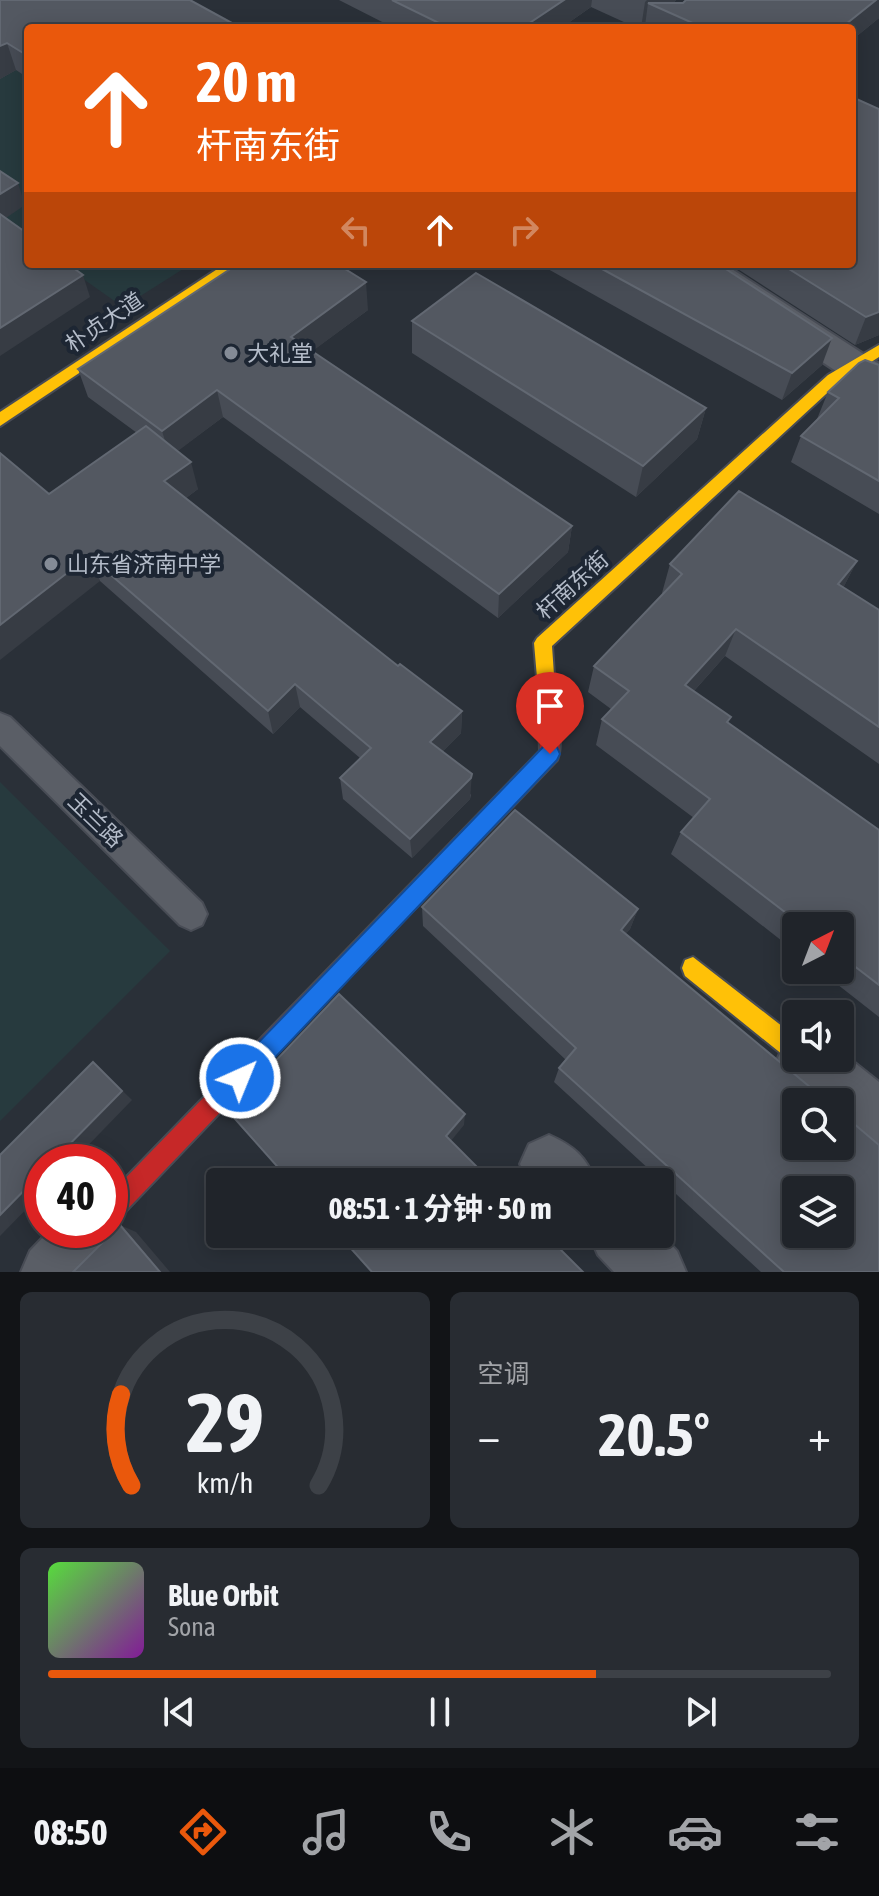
<!DOCTYPE html>
<html lang="zh">
<head>
<meta charset="utf-8">
<style>
  :root { --surface:#20242a; --page:#282c32; --text:#f1f3f6; --muted:#a2a4a8; --line:#3d4147; --accent:#ea580c }
  body { margin:0; font-family:"Asap Condensed","Noto Sans SC",sans-serif; background:var(--page); color:var(--text); height:100vh; display:flex; flex-direction:column; font-size:30px; white-space:nowrap }
  * { box-sizing:border-box; margin:0 }
  p { font-size:26px; color:var(--muted) }
  .icon { flex:none; width:44px; height:44px; fill:none; stroke:currentColor; stroke-width:2; stroke-linecap:round; stroke-linejoin:round }
  .map { position:relative; height:1272px; overflow:hidden }
  .details { display:flex; flex-direction:column; gap:20px; padding:20px; background:#121417; flex:1 }
  .details>* { flex:none }
  .hud { position:absolute; left:24px; top:24px; width:832px; height:244px; border-radius:8px; box-shadow:0 4px 20px #0003,0 0 0 2px var(--line); background:#ea580c; color:#fff; overflow:hidden }
  .needle { width:52px; rotate:42deg }
  .controls { position:absolute; left:782px; top:912px; display:grid; gap:16px }
  .controls a { display:grid; place-items:center; width:72px; height:72px; border-radius:8px; background:var(--surface); box-shadow:0 4px 20px #0003,0 0 0 2px var(--line); font-size:40px }
  .speed { position:absolute; left:24px; top:1144px; display:flex; gap:16px; font-size:40px; font-weight:700; text-align:center }
  .speed>* { display:grid; place-content:center; width:104px; height:104px; border-radius:50%; background:var(--surface); box-shadow:0 4px 20px #0003,0 0 0 2px var(--line); line-height:1 }
  .speed .limit { border:12px solid #d22; background:#fff; color:#111 }
  .pin { position:absolute; display:grid; place-items:center; width:68px; height:68px; color:#fff; margin:-82px -34px; border-radius:50% 50% 50% 0; rotate:-45deg; box-shadow:0 0 8px #0007 }
  .pin .icon { rotate:45deg }
  .me { position:absolute; width:88px; margin:-44px; rotate:44deg; stroke-linejoin:round; filter:drop-shadow(0 0 6px #0008) }
  .turn { display:flex; align-items:center; gap:28px; height:168px; padding:0 40px; font-size:36px }
  .turn .icon { width:104px; height:104px; stroke-width:2.5 }
  .turn b { display:block; font-size:56px; line-height:68px }
  .lanes { display:flex; align-items:center; height:76px; padding:0 40px; background:#0003; justify-content:center; gap:40px; direction:ltr }
  .lanes .off { opacity:.35 }
  .big { font-size:60px; font-weight:700; line-height:1.1 }
  .details .card { flex:1; display:flex; flex-direction:column; justify-content:center; gap:12px; min-width:0; padding:0 28px; border-radius:12px; background:var(--page) }
  .details .dial { align-items:center; gap:0 }
  .dial svg { height:208px; overflow:visible; fill:none; stroke:var(--line); stroke-width:7; stroke-linecap:round; text-anchor:middle }
  .dial text { fill:var(--text); stroke:none }
  .song { display:flex; align-items:center; gap:24px }
  .cover { width:96px; height:96px; border-radius:12px; background:linear-gradient(135deg,hsl(110 70% 55%),hsl(290 70% 35%)) }
  .played { height:8px; border-radius:4px; background:linear-gradient(90deg,var(--accent) 70%,var(--line) 70%) }
  .keys { display:flex; justify-content:space-around; direction:ltr }
  .heat { display:flex; justify-content:space-between; align-items:center; font-size:44px; direction:ltr }
  .details .tiles { flex:1; display:grid; gap:20px; grid-template-columns:1fr 1fr }
  .card:last-child { grid-column:span 2 }
  .trip { position:absolute; left:206px; top:1168px; width:468px; height:80px; border-radius:8px; background:var(--surface); box-shadow:0 4px 20px #0003,0 0 0 2px var(--line); font-weight:700; line-height:80px; text-align:center }
  .tabs { display:flex; height:128px; justify-content:space-around; align-items:center; background:#0d0e11; color:var(--muted) }
  .tabs .icon { width:56px; height:56px }
  .tabs .current { color:var(--accent) }
  .tabs b { font-size:36px; color:var(--text) }
  .map>svg:first-child { display:block }
  .green { fill:#273a3e }
  .lines { fill:none; stroke-linecap:round; stroke-linejoin:round }
  .lane-casing { stroke:#484c55; stroke-width:4 }
  .street-casing { stroke:#484c55; stroke-width:4 }
  .slow-casing { stroke:#484c55; stroke-width:4 }
  .jam-casing { stroke:#484c55; stroke-width:4 }
  .lane { fill:#5a5e66; fill-rule:evenodd }
  .street { fill:#5a5e66; fill-rule:evenodd }
  .slow { fill:#ffc107; fill-rule:evenodd }
  .jam { fill:#c62828; fill-rule:evenodd }
  .wall { fill:#474c55 }
  .shaded-wall { fill:#373c44 }
  .building { fill:#535861; stroke:#626872; stroke-width:2; fill-rule:evenodd }
  .route { fill:#1a73e8; stroke:#114b97; stroke-width:2 }
  .poi-dot { fill:#848b96; stroke:#1d2633; stroke-width:3 }
  .labels { text-anchor:middle; stroke-width:8; stroke-linejoin:round; paint-order:stroke }
  .street-label { font-size:22px; fill:#b4bcc9; stroke:#1d2633 }
  .poi-label { font-size:22px; fill:#b4bcc9; stroke:#1d2633; text-anchor:start }
</style>
</head>
<body>
<div class="map">
<svg width="879" height="1272" viewBox="0 0 879 1272">
  <rect width="100%" height="100%" fill="#2a3038"/>
  <g class="green">
    <path d="M16,70L28,78V241L0,221V79Z"/>
    <path d="M62,264H191L123,307Z"/>
    <path d="M0,782L170,951L0,1121Z"/>
  </g>
  <g class="lines">
    <defs>
      <path id="lane" d="M0,713L10,717L202,903L207,914L202,925L191,930L180,925L0,746Z"/>
      <g id="street">
        <path d="M682,264H724L879,364V395L866,391L687,272Z"/>
        <path d="M796,1034V1058H840V1051L879,1082V1146L859,1138L840,1122V1102C807,1102 790,1088 778,1058L786,1039Z"/>
        <path d="M549,1135C574,1146 586,1157 596,1182H528L520,1164L529,1144Z"/>
        <path d="M110,1208L122,1230L113,1251L93,1272H21L30,1251L50,1230H110Z"/>
        <path d="M660,1233L677,1251L686,1272H614L598,1255L589,1234Z"/>
      </g>
      <g id="slow">
        <path d="M225,264H242L0,426V412Z"/>
        <path d="M879,345V357L838,383L552,646L557,718L555,724L548,726L541,724L534,643L537,638L828,375Z"/>
        <path d="M693,957L796,1037V1058L804,1059L796,1062L788,1059L685,976L682,968L685,960Z"/>
      </g>
      <path id="jam" d="M548,710L555,712C560,724 562,748 557,760L118,1219L110,1223V1194L540,751L539,718L541,712Z"/>
    </defs>
    <use href="#lane" class="lane-casing"/>
    <use href="#street" class="street-casing"/>
    <use href="#slow" class="slow-casing"/>
    <use href="#jam" class="jam-casing"/>
    <use href="#lane" class="lane"/>
    <use href="#street" class="street"/>
    <use href="#slow" class="slow"/>
    <use href="#jam" class="jam"/>
  </g>
  <g class="wall">
    <path d="M0,0L28,28V78L16,70L0,79Z"/>
    <path d="M339,0H676L673,3L879,0V18L852,40V28H644L645,26L642,28H637L591,7L561,28H394Z"/>
    <path d="M539,264H718L822,365L782,400Z"/>
    <path d="M730,264H852L879,335L855,345Z"/>
    <path d="M368,310L312,351L572,526L568,552L498,618L223,417L177,451L198,489L186,498L398,666L462,711L461,733L443,751L471,795L470,799L412,858L343,799L340,778L360,758L300,707L273,734L100,581L49,494L137,433L88,397L78,369Z"/>
    <path d="M412,321L706,408L697,439L636,497L412,353Z"/>
    <path d="M879,365V514L791,462L801,436L817,419L828,392Z"/>
    <path d="M857,561L843,588L879,610V764L725,656L694,691L731,717L728,723L879,830V1017L819,970H840V926H796V952L671,854L681,832L694,818L596,745L602,719L611,709L588,692L594,666L663,594L662,593L670,564Z"/>
    <path d="M422,907L638,909L630,929L625,934L879,1272H761L554,1082L559,1068L566,1060L423,926Z"/>
  </g>
  <g class="shaded-wall">
    <path d="M564,0H592L591,7L561,28H522Z"/>
    <path d="M647,0H676L664,10L648,3L645,26L641,28L645,2Z"/>
    <path d="M876,0H879V18L852,40V28H841Z"/>
    <path d="M7,43L16,70L0,79V46Z"/>
    <path d="M18,183L25,205L0,222V194Z"/>
    <path d="M83,275L90,297L0,356V328Z"/>
    <path d="M366,282L368,310L295,364L291,337Z"/>
    <path d="M879,312V335L855,345L866,317Z"/>
    <path d="M832,338L822,365L782,400L792,373Z"/>
    <path d="M217,390L223,417L170,457L162,431Z"/>
    <path d="M706,408L697,439L636,497L643,466Z"/>
    <path d="M191,462L198,489L173,508L164,481Z"/>
    <path d="M572,526L568,552L498,618L499,594Z"/>
    <path d="M89,556L100,581L0,660V625Z"/>
    <path d="M857,561L842,590L838,584Z"/>
    <path d="M736,629L725,656L676,711L685,685Z"/>
    <path d="M295,684L300,707L273,734L268,711Z"/>
    <path d="M462,711L461,733L431,763L430,742Z"/>
    <path d="M472,774L470,799L412,858L410,839Z"/>
    <path d="M638,909L630,929L613,949L621,930Z"/>
    <path d="M93,1062L132,1100L72,1162H52Z"/>
    <path d="M465,1114L464,1125L446,1147V1136Z"/>
    <path d="M42,1172V1193L0,1236V1215Z"/>
    <path d="M120,1225L136,1232L170,1272H160Z"/>
  </g>
  <g class="building">
    <path d="M0,0H190L241,28H28V56L7,43L0,46Z"/>
    <path d="M392,0H564L522,28H449Z"/>
    <path d="M686,0H876L841,28H690L695,24L648,3H683Z"/>
    <path d="M852,97L879,109V312L866,317L781,264H852Z"/>
    <path d="M0,171L18,183L0,194Z"/>
    <path d="M0,214L28,234V264H68L83,275L0,328Z"/>
    <path d="M238,264H337L366,282L291,337L572,526L499,594L217,390L162,431L78,369Z"/>
    <path d="M593,264H718L832,338L792,373Z"/>
    <path d="M476,273L706,408L643,466L412,321Z"/>
    <path d="M865,360L879,365V481L801,436L839,398L828,392L859,363Z"/>
    <path d="M146,426L191,462L164,481L398,666L400,664L462,711L430,742L472,774L471,778L410,839L340,778L371,748L295,684L268,711L89,556L0,625V453L49,494Z"/>
    <path d="M739,491L857,561L838,584L879,610V727L736,629L685,685L731,717L727,722L879,830V985L840,955V926H803L681,832L710,799L602,719L629,691L594,666L682,574L670,564Z"/>
    <path d="M515,810L638,909L621,930L828,1102H796V1146H840V1112L879,1145V1272H784L559,1068L576,1048L422,907ZM796,1190H840V1234H796Z"/>
    <path d="M339,994L465,1114L446,1136L492,1182H291L228,1111Z"/>
    <path d="M93,1062L122,1091L52,1162H42V1172L0,1215V1155Z"/>
    <path d="M120,1225L160,1272H73Z"/>
    <path d="M338,1234H545L583,1272H372Z"/>
  </g>
  <path class="route" d="M550,745L557,747L560,754L557,760L248,1086L240,1089L232,1086L228,1078L232,1070L543,747Z"/>
  <g class="poi-dot">
    <circle cx="231" cy="353" r="8"/>
    <circle cx="51" cy="564" r="8"/>
  </g>
  <g class="labels">
    <g class="street-label">
      <text transform="translate(104 322) rotate(-34)" y="8">朴贞大道</text>
      <text transform="translate(572 585) rotate(-42)" y="8">杆南东街</text>
      <text transform="translate(96 820) rotate(44)" y="8">玉兰路</text>
    </g>
    <g class="poi-label">
      <text x="247" y="361">大礼堂</text>
      <text x="67" y="572">山东省济南中学</text>
    </g>
  </g>
</svg>
<div class="controls">
<a><svg class="needle" viewBox="-14 -14 28 28"><path d="M0-13l5 13h-10z" fill="#e53935"/><path d="M0 13l5-13h-10z" fill="#a2a4a8"/></svg></a>
<a><svg class="icon" aria-label="sound" viewBox="0 0 24 24"><path d="M4 9h4l5-4v14l-5-4H4zM17 9q2 3 0 6"/></svg></a>
<a><svg class="icon" aria-label="search" viewBox="0 0 24 24"><circle cx="10" cy="10" r="6"/><path d="M15 15l6 6"/></svg></a>
<a><svg class="icon" aria-label="layers" viewBox="0 0 24 24"><path d="M12 4l9 5-9 5-9-5zM3 14l9 5 9-5"/></svg></a>
</div>
<div class="speed"><div class="limit">40</div></div>
<div class="pin" style="left:550px;top:754px;background:#d93025"><svg class="icon" aria-label="arrive" viewBox="0 0 24 24"><path d="M6 21V4h12l-3 4 3 4H6"/></svg></div>
<svg class="me" style="left:240px;top:1078px" viewBox="-20 -20 40 40"><circle r="17" fill="#1a73e8" stroke="#fff" stroke-width="3"/><path d="M0-11L8 9 0 5-8 9z" fill="#fff"/></svg>
<div class="trip">08:51 · 1 分钟 · 50 m</div>
<div class="hud">
<div class="turn"><svg class="icon" aria-label="ahead" viewBox="0 0 24 24"><path d="M12 20V5M6 11l6-6 6 6"/></svg><div><b>20 m</b>杆南东街</div></div>
<div class="lanes"><svg class="icon off" aria-label="left" viewBox="0 0 24 24"><path d="M17 20v-9H6M10 6l-5 5 5 5"/></svg><svg class="icon" aria-label="ahead" viewBox="0 0 24 24"><path d="M12 20V5M6 11l6-6 6 6"/></svg><svg class="icon off" aria-label="right" viewBox="0 0 24 24"><path d="M7 20v-9h11M14 6l5 5-5 5"/></svg></div>
</div>
</div>
<section class="details">
<div class="tiles">
<div class="card dial"><svg viewBox="0 0 100 80">
<path d="M14 69A42 42 0 1 1 86 69"/>
<path d="M14 69A42 42 0 0 1 10 34" stroke="#ea580c"/>
<text x="50" y="56" font-size="32" font-weight="700">29</text>
<text x="50" y="72" font-size="11">km/h</text>
</svg></div>
<div class="card"><p>空调</p>
<div class="heat"><a>−</a><b class="big">20.5°</b><a>+</a></div>
</div>
<div class="card">
<div class="song"><i class="cover"></i><div><b>Blue Orbit</b><p>Sona</p></div></div>
<div class="played"></div>
<div class="keys"><svg class="icon" aria-label="previous" viewBox="0 0 24 24"><path d="M18 5L8 12l10 7zM5 5v14"/></svg><svg class="icon" aria-label="pause" viewBox="0 0 24 24"><path d="M8 5v14M16 5v14"/></svg><svg class="icon" aria-label="next" viewBox="0 0 24 24"><path d="M6 5l10 7-10 7zM19 5v14"/></svg></div>
</div>
</div>
</section>
<nav class="tabs">
<b>08:50</b>
<svg class="icon current" aria-label="directions" viewBox="0 0 24 24"><path d="M12 3l9 9-9 9-9-9zM9 14v-3h6M13 9l2 2-2 2"/></svg>
<svg class="icon" aria-label="music" viewBox="0 0 24 24"><path d="M9 18V5l10-2v13"/><circle cx="6" cy="18" r="3"/><circle cx="16" cy="16" r="3"/></svg>
<svg class="icon" aria-label="phone" viewBox="0 0 24 24"><path d="M5 4h4l2 5-3 2q2 4 5 5l2-3 5 2v4C11 20 4 13 5 4z"/></svg>
<svg class="icon" aria-label="climate" viewBox="0 0 24 24"><path d="M12 3v18M4 7l16 10M4 17L20 7"/></svg>
<svg class="icon" aria-label="car" viewBox="0 0 24 24"><path d="M5 17H2v-5l4-1 3-4h7l3 4 3 1v5h-3M9 17h6M6 11h13"/><circle cx="7" cy="17" r="2"/><circle cx="17" cy="17" r="2"/></svg>
<svg class="icon" aria-label="filters" viewBox="0 0 24 24"><path d="M4 7h16M4 17h16"/><circle cx="9" cy="7" r="2"/><circle cx="15" cy="17" r="2"/></svg>
</nav>
</body>
</html>
